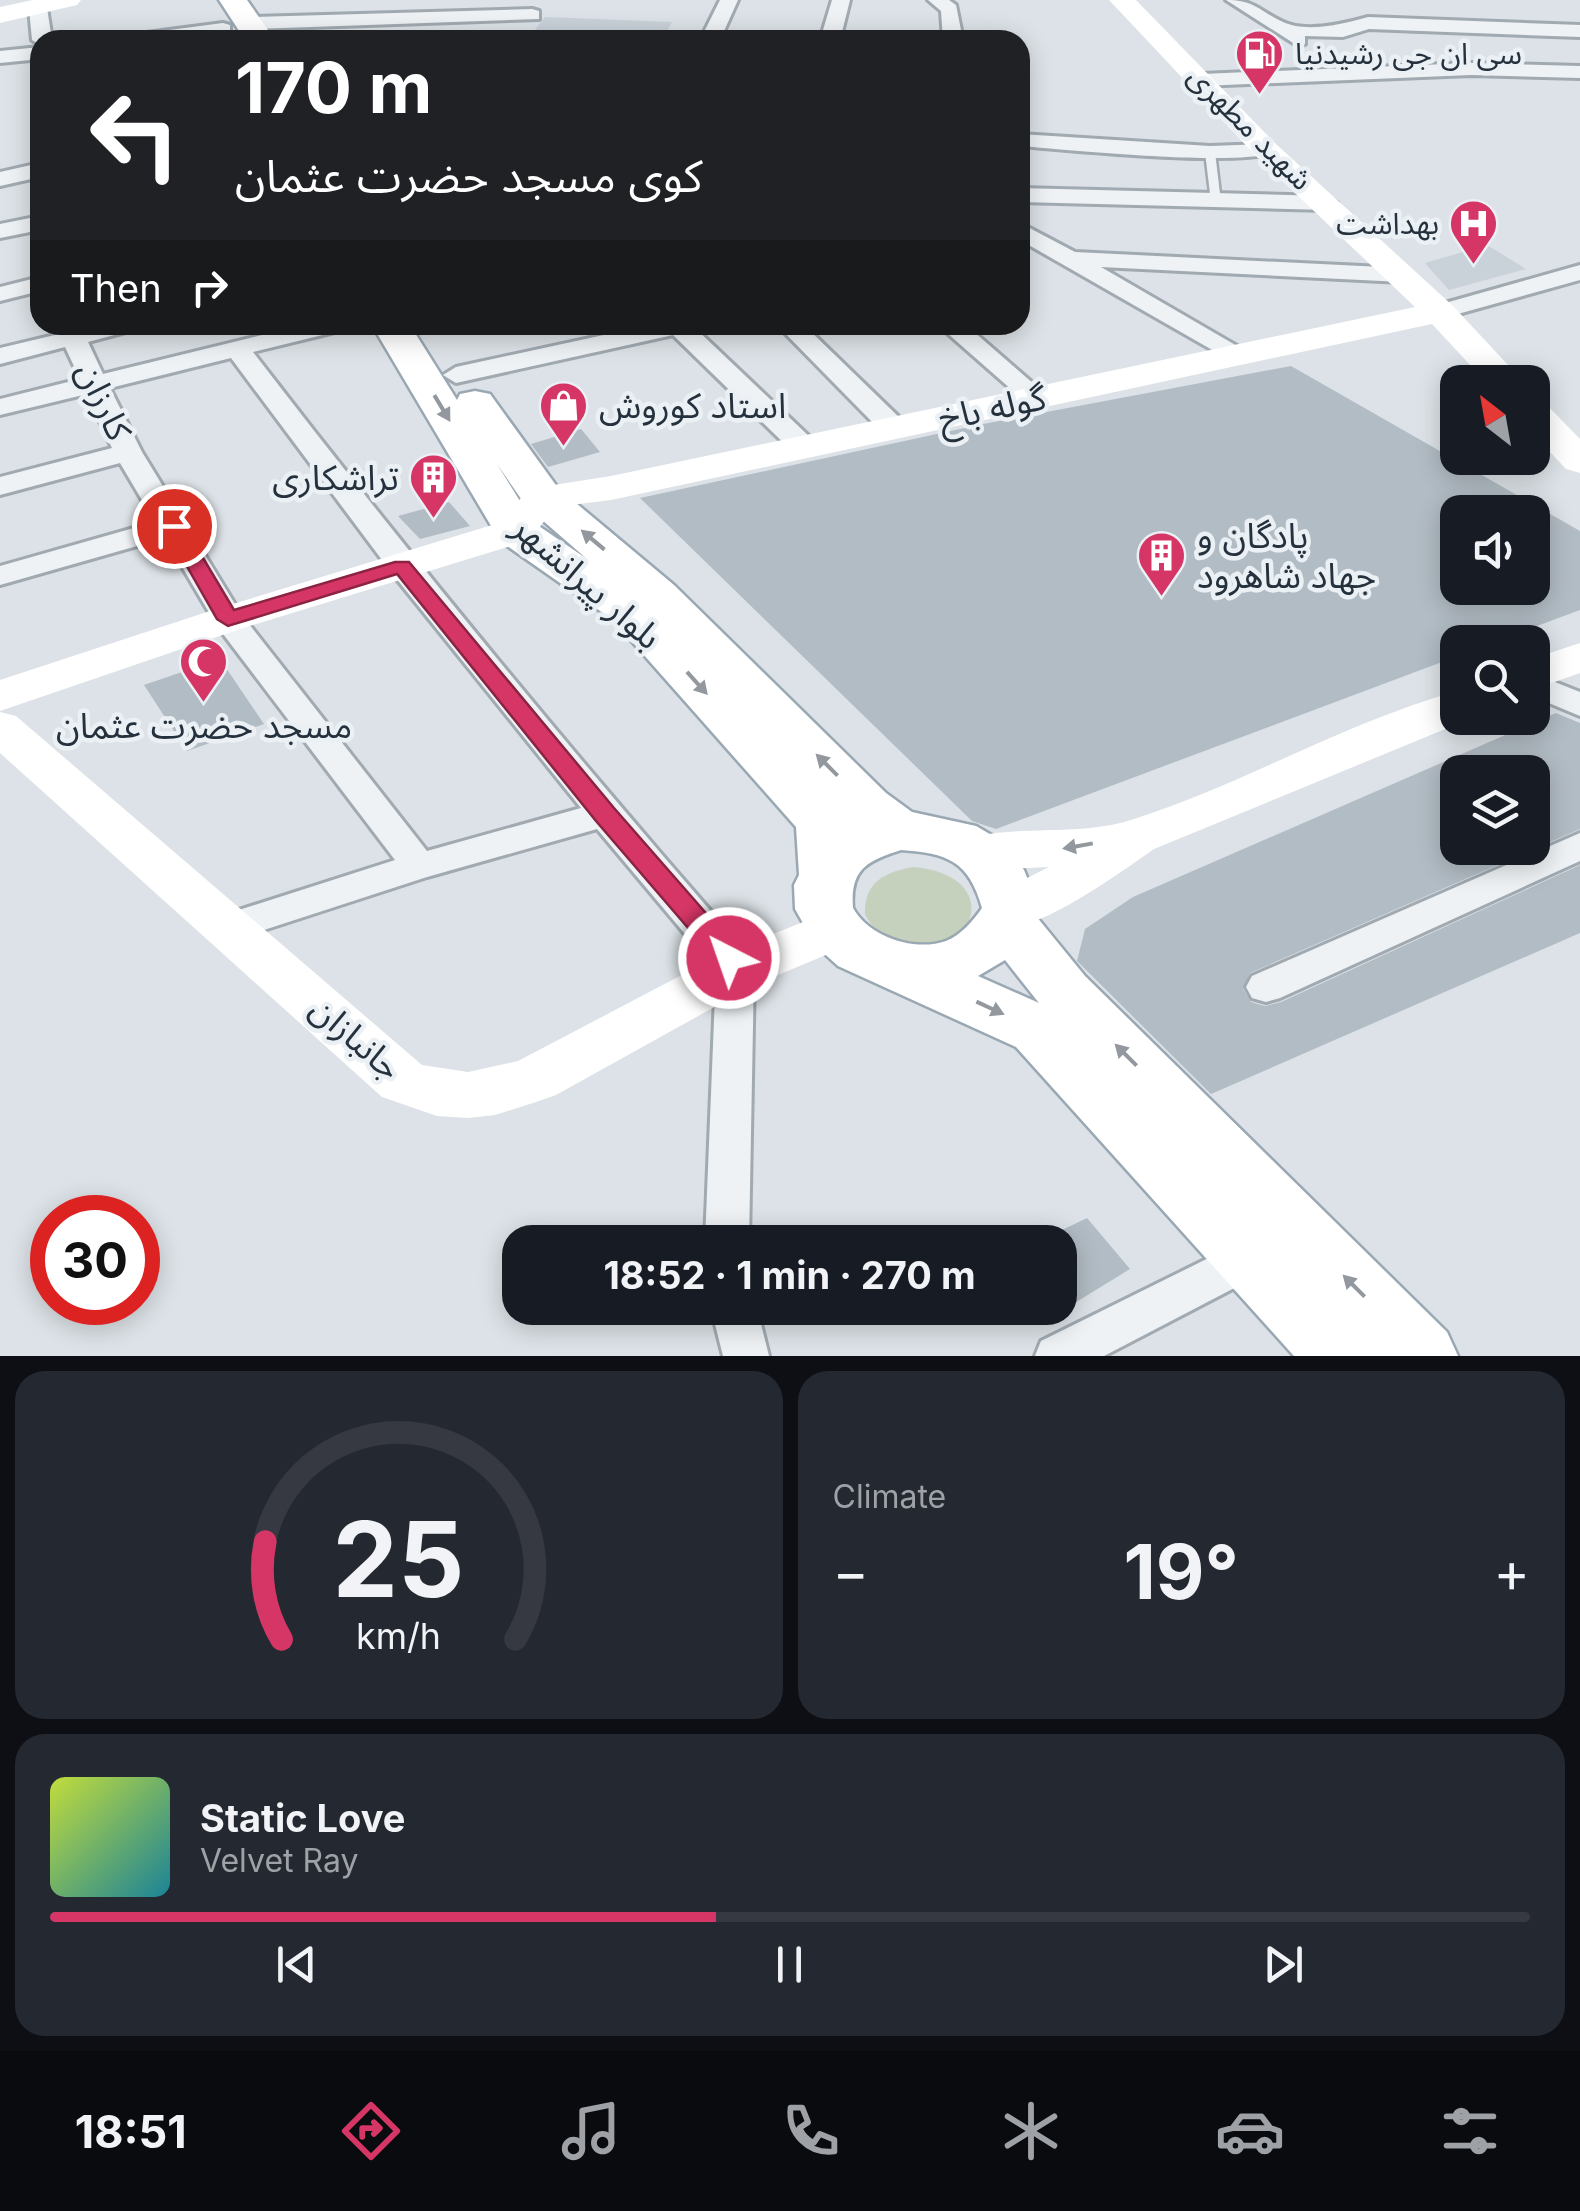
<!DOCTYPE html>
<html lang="en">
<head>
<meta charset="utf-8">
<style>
  :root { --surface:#171b24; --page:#242831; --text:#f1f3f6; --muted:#9ea1a6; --line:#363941; --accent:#d63666 }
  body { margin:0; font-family:Inter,"Noto Sans Arabic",sans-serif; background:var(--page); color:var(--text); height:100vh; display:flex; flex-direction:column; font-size:38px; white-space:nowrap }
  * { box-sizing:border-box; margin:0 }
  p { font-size:32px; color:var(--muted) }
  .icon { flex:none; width:55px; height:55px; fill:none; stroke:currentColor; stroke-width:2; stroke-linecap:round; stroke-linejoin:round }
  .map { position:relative; height:1356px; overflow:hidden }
  .side { display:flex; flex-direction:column; gap:15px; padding:15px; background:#0d0f14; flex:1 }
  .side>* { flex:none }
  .guide { position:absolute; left:30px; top:30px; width:1000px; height:305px; border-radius:30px; box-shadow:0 5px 25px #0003; background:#202124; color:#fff; overflow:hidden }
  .needle { width:65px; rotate:329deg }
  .controls { position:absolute; left:1440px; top:365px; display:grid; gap:20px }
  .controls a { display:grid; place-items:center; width:110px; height:110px; border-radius:20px; background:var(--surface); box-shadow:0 5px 25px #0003; font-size:50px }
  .speed { position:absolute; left:30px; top:1195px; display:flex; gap:20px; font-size:50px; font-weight:700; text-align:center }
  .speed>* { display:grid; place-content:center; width:130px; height:130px; border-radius:50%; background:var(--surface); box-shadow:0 5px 25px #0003; line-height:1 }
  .speed .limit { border:15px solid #d22; background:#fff; color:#111 }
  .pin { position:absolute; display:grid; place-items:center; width:85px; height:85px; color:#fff; margin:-42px; border:5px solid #fff; border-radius:50%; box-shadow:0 2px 10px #0007 }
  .me { position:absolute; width:110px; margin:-55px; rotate:319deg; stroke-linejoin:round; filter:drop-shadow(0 0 8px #0008) }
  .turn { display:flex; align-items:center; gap:35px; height:210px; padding:0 40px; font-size:45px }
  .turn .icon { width:130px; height:130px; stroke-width:2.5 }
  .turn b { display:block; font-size:70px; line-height:85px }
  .then { display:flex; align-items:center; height:95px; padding:0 40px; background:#0003; gap:20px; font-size:38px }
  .big { font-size:75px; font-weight:700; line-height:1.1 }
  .side .card { flex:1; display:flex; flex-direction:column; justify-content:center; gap:15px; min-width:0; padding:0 35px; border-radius:30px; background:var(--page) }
  .side .dial { align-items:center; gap:0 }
  .dial svg { height:260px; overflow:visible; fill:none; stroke:var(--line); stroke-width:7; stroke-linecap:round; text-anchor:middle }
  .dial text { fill:var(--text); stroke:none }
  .song { display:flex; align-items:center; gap:30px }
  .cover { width:120px; height:120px; border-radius:15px; background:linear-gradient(135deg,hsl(70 70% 55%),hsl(190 70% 35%)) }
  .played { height:10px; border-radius:5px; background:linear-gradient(90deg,var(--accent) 45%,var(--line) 45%) }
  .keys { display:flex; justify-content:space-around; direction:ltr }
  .heat { display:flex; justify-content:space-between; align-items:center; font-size:55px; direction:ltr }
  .side .tiles { flex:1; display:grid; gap:15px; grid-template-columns:1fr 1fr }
  .card:last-child { grid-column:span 2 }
  .trip { position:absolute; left:502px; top:1225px; width:575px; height:100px; border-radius:30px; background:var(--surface); box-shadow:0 5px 25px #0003; font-weight:700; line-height:100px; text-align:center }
  .tabs { display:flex; height:160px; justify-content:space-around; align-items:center; background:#090b0e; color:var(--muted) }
  .tabs .icon { width:70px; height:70px }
  .tabs .selected { color:var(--accent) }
  .tabs b { font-size:45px; color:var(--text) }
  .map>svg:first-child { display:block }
  .built { fill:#c9d1d9 }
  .green { fill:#c5d1bc }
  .building { fill:#b2bcc4; fill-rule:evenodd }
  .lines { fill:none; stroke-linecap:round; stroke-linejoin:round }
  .lane-casing { stroke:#a1aab1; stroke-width:5 }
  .street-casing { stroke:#a1aab1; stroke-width:6 }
  .primary-casing { stroke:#9aa8b3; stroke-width:5 }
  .lane { fill:#eef2f5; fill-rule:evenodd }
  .street { fill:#eef2f5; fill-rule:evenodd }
  .secondary { fill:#fff; fill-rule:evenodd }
  .primary { fill:#fff; fill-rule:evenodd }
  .oneway { fill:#92989e }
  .route { fill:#d63666; stroke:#8b2342; stroke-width:2.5 }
  .labels { text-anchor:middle; stroke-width:9; stroke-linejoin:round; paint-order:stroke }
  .far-poi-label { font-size:30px; fill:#25323e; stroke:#ebf0f5; text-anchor:start }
  .far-street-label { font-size:30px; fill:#25323e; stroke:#ebf0f5 }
  .street-label { font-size:35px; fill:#25323e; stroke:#ebf0f5 }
  .poi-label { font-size:35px; fill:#25323e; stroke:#ebf0f5; text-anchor:start }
</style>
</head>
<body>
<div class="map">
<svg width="1580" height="1356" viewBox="0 0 1580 1356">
  <rect width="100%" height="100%" fill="#dce2e7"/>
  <g class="built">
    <path d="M545,17L672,22L663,40H527Z"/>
    <path d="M1487,245L1526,269L1449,290L1425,263Z"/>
  </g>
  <path class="green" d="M913,867C1010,875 973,969 900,943C882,937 873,930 865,914C864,882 885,872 913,867Z"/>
  <g class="building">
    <path d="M1291,366L1580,531V610L1494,642H1458V656L996,829L972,821L640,498L983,424ZM1458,512H1532V588H1458Z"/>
    <path d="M581,429L600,452L548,467L531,444Z"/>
    <path d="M449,502L470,526L420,539L398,516Z"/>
    <path d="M220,659L264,724L187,751L144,685Z"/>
    <path d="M1556,713L1580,723V829L1250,973L1243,989L1251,1002L1265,1006L1281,1002L1580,865V933L1211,1094L1077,961L1085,929L1133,897ZM1458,772H1532V848H1458Z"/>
    <path d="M1087,1218L1130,1269L1060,1312V1231Z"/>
  </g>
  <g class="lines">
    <defs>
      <path id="lane" d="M1210,149L1215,152L1221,202L1216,205L1211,202L1205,152Z"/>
      <g id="street">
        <path d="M720,0H738L720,40H700Z"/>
        <path d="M832,0H850L840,40H820Z"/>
        <path d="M928,0H949L956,5L963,40H943L941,11Z"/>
        <path d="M1226,0C1255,0 1259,11 1283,22C1306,33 1344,24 1368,17L1580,25V37L1369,29L1343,37L1305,36V44L1298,46Z"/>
        <path d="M38,2L47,8L52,40H40V45L32,40L29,8Z"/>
        <path d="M532,9L539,11V19L251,29L242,23L251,17Z"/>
        <path d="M223,23L230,25V33L182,40H129L139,34Z"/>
        <path d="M40,47V59L0,63V51Z"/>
        <path d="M1471,63L1580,66V78L1471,75L1201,86L1191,80L1201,74Z"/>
        <path d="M1020,134L1210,146L1266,144L1277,150C1256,169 1059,149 1020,146Z"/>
        <path d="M40,163V177L0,186V172Z"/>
        <path d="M1020,188L1326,196L1337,203L1326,210L1020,202Z"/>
        <path d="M40,216V230L0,238V224Z"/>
        <path d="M1020,223L1075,252L1402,268L1414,275L1402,282L1101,267L1244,350L1248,355L1244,360L1235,363L1020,240Z"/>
        <path d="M1580,265V280L1440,319L1428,312L1431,307Z"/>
        <path d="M40,277V291L0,301V287Z"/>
        <path d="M54,325L81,328L137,325L133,330L88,342L103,374L303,325H347L343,330L253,352C410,556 573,754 743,948L754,971L749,1242H705L716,971L597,829L427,877L230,941L217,937L211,927L217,917L395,860L217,626L165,538L0,585V566L155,522L120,463L0,495V477L112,448L87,394L0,415V399L80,379L65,347L0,364V348L59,334ZM231,358L391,572L581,808L427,851L241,614L142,452L110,388Z"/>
        <path d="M650,325H698L695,328L813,440L817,446L813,452H793L673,335L456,383L443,375L456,367Z"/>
        <path d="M777,325H804L904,422L908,428L904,434H884Z"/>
        <path d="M938,325H966L1050,398L1037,406L1028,404Z"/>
        <path d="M1532,673L1580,692V716L1532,696Z"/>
        <path d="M1580,833V861L1280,998L1266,1002L1252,998L1246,987L1252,976Z"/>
        <path d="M1251,1237L1267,1243L1273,1257L1267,1271L1104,1356H1035L1041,1341Z"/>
        <path d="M711,1308H757L769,1356H723Z"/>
      </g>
      <g id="primary">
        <path d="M219,0H247L275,40H245Z"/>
        <path d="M372,325H410L457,400L460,394L475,391L490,394L558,488L674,585L886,793L912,812L976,826L1005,843L1024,870L1040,909L1036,916L1085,976L1447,1332L1458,1356H1294L1016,1047L838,966L816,946L795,909L794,885L799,875L796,827L613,620L500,541ZM497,464L526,506L587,559L533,522ZM901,850C947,853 969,861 982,908C973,921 961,935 946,941C915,952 869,937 853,908C850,870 866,861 901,850ZM1005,960L1039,1003L978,976Z"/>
      </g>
    </defs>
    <use href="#lane" class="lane-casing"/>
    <use href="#street" class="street-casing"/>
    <use href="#primary" class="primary-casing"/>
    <use href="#lane" class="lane"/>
    <use href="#street" class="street"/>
    <g class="secondary">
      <path d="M33,0H81L77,5L0,23V7Z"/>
      <path d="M1109,0H1136L1276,144L1452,305L1524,382H1486L1432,324L611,500L555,507L530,540L243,628L0,711V680L213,610L502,522L528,489L611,476L1415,307L1256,156Z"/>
      <path d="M1532,400L1545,403L1580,439V473L1566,469L1532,433Z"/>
      <path d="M1580,643V673L1532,690V659Z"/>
      <path d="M1458,691V718H1472L1154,849C1120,873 1056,919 1015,927C1008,928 1001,925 993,923L985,909L993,895L1049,867L982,870L964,865L957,852L964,839C1017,824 1077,837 1131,820C1242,785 1345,722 1458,691Z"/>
      <path d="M0,712L16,716L422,1065L468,1072L518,1061L716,957L833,910L852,916L859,930L852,944L754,985L556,1095L536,1102L495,1115L468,1118L437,1116L382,1097L0,753Z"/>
    </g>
    <use href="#primary" class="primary"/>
  </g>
  <defs><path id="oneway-solid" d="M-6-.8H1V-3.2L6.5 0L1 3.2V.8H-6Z" transform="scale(2.5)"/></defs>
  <g class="oneway">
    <use href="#oneway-solid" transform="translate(442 408) rotate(59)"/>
    <use href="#oneway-solid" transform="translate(593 540) rotate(-140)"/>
    <use href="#oneway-solid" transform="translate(697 683) rotate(48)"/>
    <use href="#oneway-solid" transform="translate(827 765) rotate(-135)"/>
    <use href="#oneway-solid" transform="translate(1078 846) rotate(170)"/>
    <use href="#oneway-solid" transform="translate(990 1008) rotate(25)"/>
    <use href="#oneway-solid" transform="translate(1126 1055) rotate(-135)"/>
    <use href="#oneway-solid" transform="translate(1354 1286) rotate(-135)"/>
  </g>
  <path class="route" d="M174,520L184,526L234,610L395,562H409L614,808L739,951L743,958L739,965H720L596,821L397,574L228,626L217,619L164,526Z"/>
  <defs>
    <symbol id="fuel-pin" viewBox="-11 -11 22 30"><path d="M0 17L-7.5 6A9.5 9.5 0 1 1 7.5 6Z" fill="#d63666" stroke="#ebf0f5"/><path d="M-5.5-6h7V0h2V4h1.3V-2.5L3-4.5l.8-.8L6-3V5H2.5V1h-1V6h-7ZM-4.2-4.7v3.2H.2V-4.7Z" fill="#fff"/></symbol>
    <symbol id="hospital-pin" viewBox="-11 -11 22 30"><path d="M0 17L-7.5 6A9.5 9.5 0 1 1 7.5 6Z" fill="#d63666" stroke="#ebf0f5"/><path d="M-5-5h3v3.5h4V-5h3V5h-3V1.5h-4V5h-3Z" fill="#fff"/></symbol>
    <symbol id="shop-pin" viewBox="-11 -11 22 30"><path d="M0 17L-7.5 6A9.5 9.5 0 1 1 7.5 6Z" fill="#d63666" stroke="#ebf0f5"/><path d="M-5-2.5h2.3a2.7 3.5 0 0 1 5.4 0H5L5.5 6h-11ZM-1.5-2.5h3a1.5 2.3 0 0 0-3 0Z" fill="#fff"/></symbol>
    <symbol id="building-pin" viewBox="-11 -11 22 30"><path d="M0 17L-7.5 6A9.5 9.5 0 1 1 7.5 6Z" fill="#d63666" stroke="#ebf0f5"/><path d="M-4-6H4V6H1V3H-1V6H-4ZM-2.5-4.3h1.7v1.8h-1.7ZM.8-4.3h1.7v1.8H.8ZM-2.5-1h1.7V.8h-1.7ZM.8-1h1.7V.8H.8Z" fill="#fff"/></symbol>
    <symbol id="mosque-pin" viewBox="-11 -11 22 30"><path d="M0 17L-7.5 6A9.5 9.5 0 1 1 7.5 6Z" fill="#d63666" stroke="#ebf0f5"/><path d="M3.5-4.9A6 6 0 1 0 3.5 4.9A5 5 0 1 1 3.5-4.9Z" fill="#fff"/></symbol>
  </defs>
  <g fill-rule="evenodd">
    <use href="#fuel-pin" x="1232" y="26" width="55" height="75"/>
    <use href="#hospital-pin" x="1446" y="196" width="55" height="75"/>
    <use href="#shop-pin" x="536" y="378" width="55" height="75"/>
    <use href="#building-pin" x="406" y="450" width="55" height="75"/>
    <use href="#building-pin" x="1134" y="528" width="55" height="75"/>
    <use href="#mosque-pin" x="176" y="634" width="55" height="75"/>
  </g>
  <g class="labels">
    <g class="far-poi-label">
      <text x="1295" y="64">سی ان جی رشیدنیا</text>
      <text x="1439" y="234" text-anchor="end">بهداشت</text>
    </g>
    <g class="far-street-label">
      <text transform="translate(1250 128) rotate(45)" y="10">شهید مطهری</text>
    </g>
    <g class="street-label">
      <text transform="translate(104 401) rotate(65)" y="12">کارزان</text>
      <text transform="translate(992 408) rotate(-12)" y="12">گوله باخ</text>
      <text transform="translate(587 582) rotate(41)" y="12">بلوار پیرانشهر</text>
      <text transform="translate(356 1038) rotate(41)" y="12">جانبازان</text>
    </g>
    <g class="poi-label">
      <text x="599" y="418">استاد کوروش</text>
      <text x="399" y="490" text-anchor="end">تراشکاری</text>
      <text x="1197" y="548">پادگان و<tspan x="1197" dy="40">جهاد شاهرود</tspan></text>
      <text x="204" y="738" text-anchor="middle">مسجد حضرت عثمان</text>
    </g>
  </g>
</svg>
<div class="controls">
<a><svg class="needle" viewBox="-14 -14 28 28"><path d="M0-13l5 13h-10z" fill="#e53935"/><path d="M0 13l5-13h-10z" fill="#9ea1a6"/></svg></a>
<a><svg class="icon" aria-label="sound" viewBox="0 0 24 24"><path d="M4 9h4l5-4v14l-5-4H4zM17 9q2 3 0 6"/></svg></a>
<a><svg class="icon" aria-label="search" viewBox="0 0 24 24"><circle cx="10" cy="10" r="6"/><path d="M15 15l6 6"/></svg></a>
<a><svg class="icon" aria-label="layers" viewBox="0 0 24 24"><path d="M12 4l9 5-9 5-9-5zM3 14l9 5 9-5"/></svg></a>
</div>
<div class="speed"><div class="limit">30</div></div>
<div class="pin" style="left:174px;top:526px;background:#d93025"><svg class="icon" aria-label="arrive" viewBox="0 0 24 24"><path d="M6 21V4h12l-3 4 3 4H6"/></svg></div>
<svg class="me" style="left:729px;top:958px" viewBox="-20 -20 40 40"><circle r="17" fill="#d63666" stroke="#fff" stroke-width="3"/><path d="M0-11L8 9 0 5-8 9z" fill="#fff"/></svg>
<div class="trip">18:52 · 1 min · 270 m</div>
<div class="guide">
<div class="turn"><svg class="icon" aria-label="left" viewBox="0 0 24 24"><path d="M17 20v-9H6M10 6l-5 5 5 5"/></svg><div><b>170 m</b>کوی مسجد حضرت عثمان</div></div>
<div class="then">Then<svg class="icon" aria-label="right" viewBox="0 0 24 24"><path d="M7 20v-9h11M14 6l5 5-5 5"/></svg></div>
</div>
</div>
<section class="side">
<div class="tiles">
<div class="card dial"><svg viewBox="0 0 100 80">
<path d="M14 69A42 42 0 1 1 86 69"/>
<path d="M14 69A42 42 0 0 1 9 39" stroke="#d63666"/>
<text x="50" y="56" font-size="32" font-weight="700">25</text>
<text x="50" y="72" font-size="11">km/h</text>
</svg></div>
<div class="card"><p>Climate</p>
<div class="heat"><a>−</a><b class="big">19°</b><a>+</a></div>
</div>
<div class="card">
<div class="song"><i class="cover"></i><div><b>Static Love</b><p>Velvet Ray</p></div></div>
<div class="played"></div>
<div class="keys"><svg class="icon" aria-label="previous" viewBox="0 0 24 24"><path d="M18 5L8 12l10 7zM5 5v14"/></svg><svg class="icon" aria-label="pause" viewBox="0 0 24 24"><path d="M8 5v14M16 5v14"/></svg><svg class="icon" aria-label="next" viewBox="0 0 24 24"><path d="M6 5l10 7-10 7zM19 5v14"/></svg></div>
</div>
</div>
</section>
<nav class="tabs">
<b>18:51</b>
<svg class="icon selected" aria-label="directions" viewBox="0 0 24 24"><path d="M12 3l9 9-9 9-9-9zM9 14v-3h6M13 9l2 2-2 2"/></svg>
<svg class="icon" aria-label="music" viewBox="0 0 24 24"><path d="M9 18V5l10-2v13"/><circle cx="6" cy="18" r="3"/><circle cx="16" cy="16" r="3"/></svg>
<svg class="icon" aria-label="phone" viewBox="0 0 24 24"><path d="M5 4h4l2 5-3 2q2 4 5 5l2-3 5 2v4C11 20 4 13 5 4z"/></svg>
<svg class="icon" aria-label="climate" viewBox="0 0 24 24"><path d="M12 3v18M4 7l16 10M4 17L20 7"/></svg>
<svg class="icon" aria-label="car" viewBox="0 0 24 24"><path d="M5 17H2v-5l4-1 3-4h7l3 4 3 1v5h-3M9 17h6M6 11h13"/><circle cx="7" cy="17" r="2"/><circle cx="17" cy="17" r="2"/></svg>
<svg class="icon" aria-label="filters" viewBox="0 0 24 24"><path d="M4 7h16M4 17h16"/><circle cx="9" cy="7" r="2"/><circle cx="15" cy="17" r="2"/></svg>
</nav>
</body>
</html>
